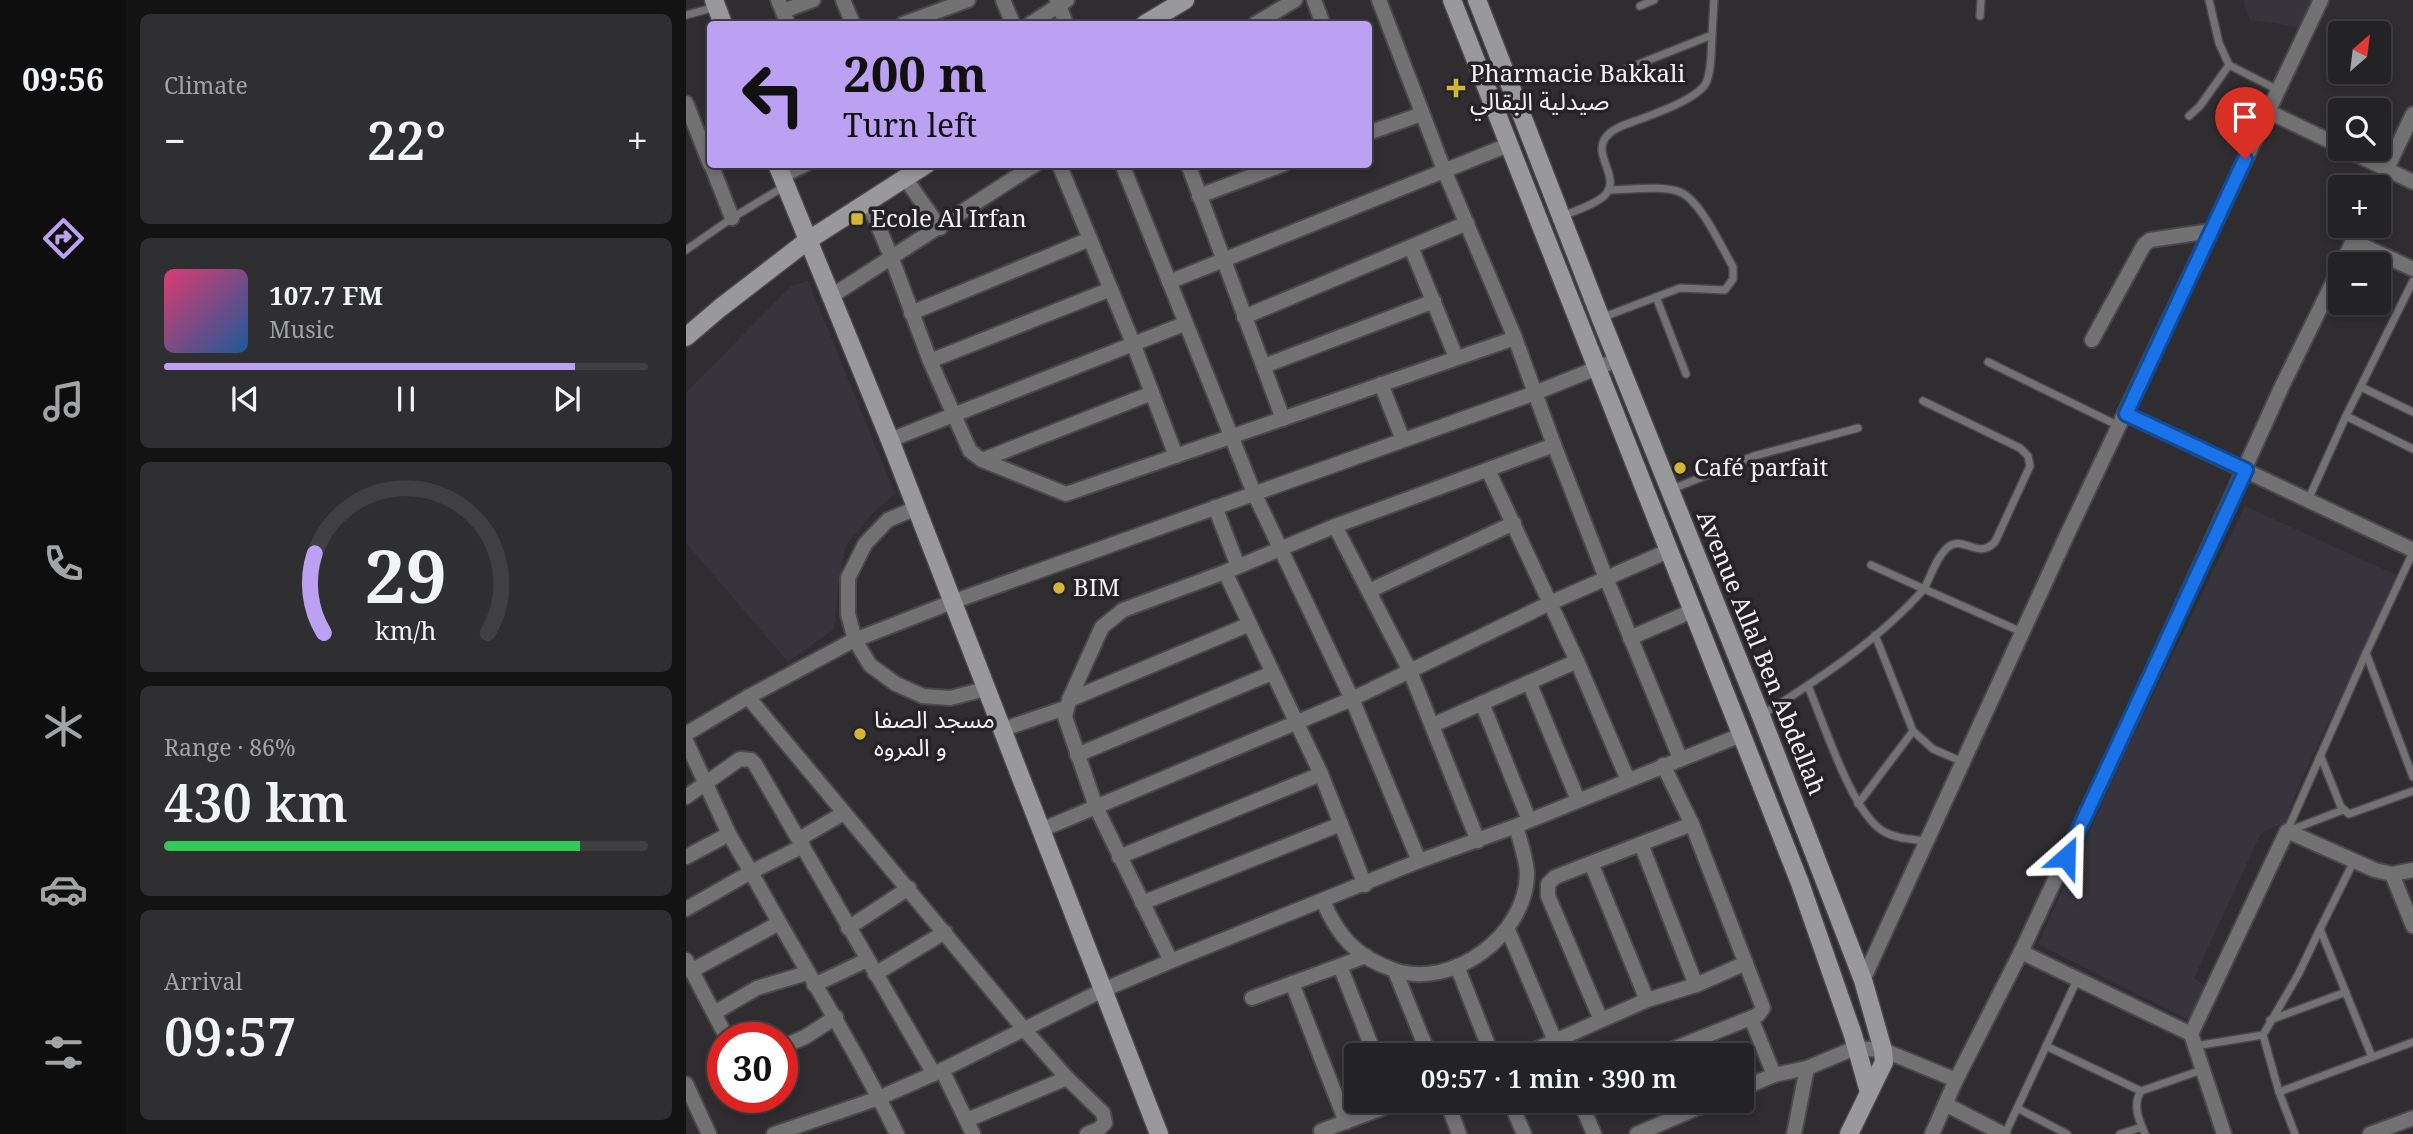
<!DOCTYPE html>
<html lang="en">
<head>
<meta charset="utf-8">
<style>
  :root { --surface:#232224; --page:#2f2f31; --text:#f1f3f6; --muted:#a3a4a6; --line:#403f41; --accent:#bca0f2 }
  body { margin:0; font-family:"Noto Serif","Noto Sans Arabic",serif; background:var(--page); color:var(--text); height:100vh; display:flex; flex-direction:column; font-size:26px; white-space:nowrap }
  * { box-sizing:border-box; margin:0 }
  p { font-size:23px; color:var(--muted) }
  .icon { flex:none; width:38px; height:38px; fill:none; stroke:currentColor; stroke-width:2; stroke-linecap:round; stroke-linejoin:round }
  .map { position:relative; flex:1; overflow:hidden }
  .side { display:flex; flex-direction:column; gap:14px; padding:14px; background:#131314; width:560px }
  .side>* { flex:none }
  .guide { position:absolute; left:21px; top:21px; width:665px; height:147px; border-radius:7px; box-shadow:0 4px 10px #0003,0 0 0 2px var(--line); background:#bca0f2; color:#111; overflow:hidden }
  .needle { width:46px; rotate:28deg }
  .tools { position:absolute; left:1642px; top:21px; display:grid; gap:14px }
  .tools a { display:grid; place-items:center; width:63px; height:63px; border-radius:7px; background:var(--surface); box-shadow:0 4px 10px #0003,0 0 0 2px var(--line); font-size:35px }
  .speed { position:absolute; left:21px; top:1022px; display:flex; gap:14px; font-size:35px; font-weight:700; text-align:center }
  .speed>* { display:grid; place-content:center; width:91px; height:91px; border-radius:50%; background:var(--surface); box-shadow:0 4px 10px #0003,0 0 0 2px var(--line); line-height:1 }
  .speed .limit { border:10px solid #d22; background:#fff; color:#111 }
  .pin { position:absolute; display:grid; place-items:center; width:60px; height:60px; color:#fff; margin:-72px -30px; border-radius:50% 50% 50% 0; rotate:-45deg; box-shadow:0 0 7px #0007 }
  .pin .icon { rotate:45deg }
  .me { position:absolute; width:77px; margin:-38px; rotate:25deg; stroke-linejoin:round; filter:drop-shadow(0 0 5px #0008) }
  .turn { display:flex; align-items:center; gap:24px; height:147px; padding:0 21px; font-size:32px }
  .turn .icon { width:91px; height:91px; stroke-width:2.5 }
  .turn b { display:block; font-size:49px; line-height:60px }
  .big { font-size:52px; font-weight:600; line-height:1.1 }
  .side .card { flex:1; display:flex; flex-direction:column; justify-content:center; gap:10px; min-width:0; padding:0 24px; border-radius:10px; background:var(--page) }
  .side .dial { align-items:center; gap:0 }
  .dial svg { height:182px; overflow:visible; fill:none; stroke:var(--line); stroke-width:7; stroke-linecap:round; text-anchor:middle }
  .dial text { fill:var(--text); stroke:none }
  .song { display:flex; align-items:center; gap:21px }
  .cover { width:84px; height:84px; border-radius:10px; background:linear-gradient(135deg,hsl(340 70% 55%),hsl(210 70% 35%)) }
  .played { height:7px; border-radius:4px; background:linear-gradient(90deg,var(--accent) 85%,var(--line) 85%) }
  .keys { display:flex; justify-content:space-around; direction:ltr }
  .heat { display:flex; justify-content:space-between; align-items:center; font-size:38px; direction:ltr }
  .charge { height:10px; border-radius:5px; background:linear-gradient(90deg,#34c759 86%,var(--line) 0) }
  .trip { position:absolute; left:658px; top:1043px; width:410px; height:70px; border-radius:7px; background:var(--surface); box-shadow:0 4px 10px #0003,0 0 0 2px var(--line); font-weight:600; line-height:70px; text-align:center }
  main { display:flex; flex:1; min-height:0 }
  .tabs { display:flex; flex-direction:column; width:126px; justify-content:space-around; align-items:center; background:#0e0e0e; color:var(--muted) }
  .tabs .icon { width:49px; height:49px }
  .tabs .current { color:var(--accent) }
  .tabs b { font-size:32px; color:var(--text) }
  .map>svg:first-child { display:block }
  .built { fill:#38343d }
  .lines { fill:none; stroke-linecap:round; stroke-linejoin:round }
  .lane-casing { stroke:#4a484b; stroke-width:10 }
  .street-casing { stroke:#4a484b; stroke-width:18 }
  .secondary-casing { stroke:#4a484b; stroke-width:21 }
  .lane { stroke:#727273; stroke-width:7 }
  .street { stroke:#727273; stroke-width:14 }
  .secondary { stroke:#99989a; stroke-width:18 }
  .route-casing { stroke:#114b97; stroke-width:18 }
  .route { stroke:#1a73e8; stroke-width:12 }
  .poi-dot { fill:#d4b635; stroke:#252326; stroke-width:2.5 }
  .labels { text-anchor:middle; stroke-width:7; stroke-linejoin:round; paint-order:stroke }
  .poi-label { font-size:24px; fill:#f2f1f3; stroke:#252326; text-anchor:start }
  .street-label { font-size:24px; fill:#f2f1f3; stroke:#252326 }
</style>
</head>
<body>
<main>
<nav class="tabs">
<b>09:56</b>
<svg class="icon current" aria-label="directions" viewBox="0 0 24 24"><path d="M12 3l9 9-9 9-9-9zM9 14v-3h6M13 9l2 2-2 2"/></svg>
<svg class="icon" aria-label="music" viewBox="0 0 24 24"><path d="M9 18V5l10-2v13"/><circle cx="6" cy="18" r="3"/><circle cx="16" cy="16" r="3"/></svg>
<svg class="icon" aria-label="phone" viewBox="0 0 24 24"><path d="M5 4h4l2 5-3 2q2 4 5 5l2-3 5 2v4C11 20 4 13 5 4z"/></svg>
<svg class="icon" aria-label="climate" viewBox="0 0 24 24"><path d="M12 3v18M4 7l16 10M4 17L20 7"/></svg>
<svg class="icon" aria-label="car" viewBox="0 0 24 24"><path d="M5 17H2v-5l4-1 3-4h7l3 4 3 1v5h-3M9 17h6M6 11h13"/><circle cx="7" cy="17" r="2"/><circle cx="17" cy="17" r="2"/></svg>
<svg class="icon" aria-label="filters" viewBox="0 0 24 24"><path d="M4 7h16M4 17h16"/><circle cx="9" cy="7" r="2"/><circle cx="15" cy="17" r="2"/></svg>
</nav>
<section class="side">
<div class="card"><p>Climate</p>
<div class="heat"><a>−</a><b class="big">22°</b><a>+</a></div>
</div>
<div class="card">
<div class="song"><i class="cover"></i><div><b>107.7 FM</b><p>Music</p></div></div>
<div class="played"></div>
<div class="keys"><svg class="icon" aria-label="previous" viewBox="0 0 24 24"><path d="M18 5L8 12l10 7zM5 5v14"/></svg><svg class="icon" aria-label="pause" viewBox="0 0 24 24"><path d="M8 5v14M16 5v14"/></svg><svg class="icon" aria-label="next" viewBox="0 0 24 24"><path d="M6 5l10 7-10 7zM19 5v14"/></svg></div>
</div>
<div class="card dial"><svg viewBox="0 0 100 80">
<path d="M14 69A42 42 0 1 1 86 69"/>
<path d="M14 69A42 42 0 0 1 10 34" stroke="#bca0f2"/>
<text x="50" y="56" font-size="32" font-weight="700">29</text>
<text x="50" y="72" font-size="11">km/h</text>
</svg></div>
<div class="card"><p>Range · 86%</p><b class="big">430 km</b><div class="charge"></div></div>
<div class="card"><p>Arrival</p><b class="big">09:57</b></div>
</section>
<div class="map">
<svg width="1727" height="1134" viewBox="0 0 1727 1134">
  <rect width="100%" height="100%" fill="#2f2d30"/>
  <g class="built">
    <path d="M1557,0H1626L1614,27L1564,20Z"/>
    <path d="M122,281L209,494L187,513L160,545L152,585L148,629L102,662L0,543V393L105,286Z"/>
    <path d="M1559,506L1712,576L1611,789L1600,822L1575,833L1508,978L1521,988L1505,1021L1352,944L1441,749Z"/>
  </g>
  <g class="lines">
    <defs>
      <g id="lane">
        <path d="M1523,0L1533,43L1543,65L1592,90"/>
        <path d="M954,6L968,0"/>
        <path d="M0,15L30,7"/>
        <path d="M1294,16L1295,0"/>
        <path d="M940,69L1026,35L1028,0"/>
        <path d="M1503,116L1514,106L1543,65"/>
        <path d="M877,216C890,210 906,206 917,197C938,179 905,156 920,137C927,128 939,125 949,121C966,115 1012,99 1020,83C1026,70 1025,49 1026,35"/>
        <path d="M0,250L46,218L99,186"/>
        <path d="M970,297L1000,374"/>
        <path d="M915,318L994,288L1039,290L1047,279V267C1036,248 1014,200 994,192C976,185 942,190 922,190"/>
        <path d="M1302,362L1433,426"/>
        <path d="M1675,387L1727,412"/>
        <path d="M1660,416L1727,449"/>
        <path d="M984,490L1068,456L1172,428"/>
        <path d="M1622,500L1660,416L1727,281"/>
        <path d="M1185,565L1238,589C1245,576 1250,558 1261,548C1277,533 1291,561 1309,542L1344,466L1342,456L1334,448L1237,401"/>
        <path d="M1189,635L1227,731L1247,749L1277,762"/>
        <path d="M1680,653L1727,777"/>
        <path d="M1122,686C1137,721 1166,813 1197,831C1210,839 1226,839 1240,841"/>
        <path d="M1076,715C1133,679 1193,640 1238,589L1336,632"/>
        <path d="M1635,757L1655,807L1663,814L1727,791"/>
        <path d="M1172,804L1227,731"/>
        <path d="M1601,831L1680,653L1727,552"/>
        <path d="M1602,831L1657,810"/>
        <path d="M1668,861L1634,929L1686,1057"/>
        <path d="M1584,1020L1660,992"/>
        <path d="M1360,1046L1455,1091L1516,1070"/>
        <path d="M1509,1046L1577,1035"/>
        <path d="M1455,1091C1446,1105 1453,1120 1459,1134"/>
        <path d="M1593,1092L1727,1042"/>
        <path d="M1331,1108L1381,1134"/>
        <path d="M1319,1134L1391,980"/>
        <path d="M1434,1134L1456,1127"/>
        <path d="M1609,1134L1593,1092L1577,1035L1612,975L1634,929"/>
      </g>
      <g id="street">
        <path d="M92,0L102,24"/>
        <path d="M157,0L167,24"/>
        <path d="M317,0L327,24"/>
        <path d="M371,0L380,24"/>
        <path d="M628,0L637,24"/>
        <path d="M693,0L758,170L829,338L868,445L920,578L994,758"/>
        <path d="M97,11L127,0"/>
        <path d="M217,24L282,0"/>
        <path d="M344,24L381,0"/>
        <path d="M569,24L609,0"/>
        <path d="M0,103L24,164"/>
        <path d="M1581,111L1654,146"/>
        <path d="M682,133L736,114"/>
        <path d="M1659,149L1727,182"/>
        <path d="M25,164L46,218"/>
        <path d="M373,164L447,343L490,456"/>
        <path d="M436,164L568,493L666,699L733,861"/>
        <path d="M502,164L597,419"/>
        <path d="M96,176L120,164"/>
        <path d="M219,178L254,228"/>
        <path d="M1692,187L1727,114"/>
        <path d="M513,196L598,164"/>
        <path d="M182,202L206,259L244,361L284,451L296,460L380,494L829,338"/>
        <path d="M1667,241L1727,269"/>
        <path d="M725,247L770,357"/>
        <path d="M1656,264L1674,226"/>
        <path d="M483,282L822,145"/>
        <path d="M144,297L350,164"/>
        <path d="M225,313L404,239"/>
        <path d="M558,317L781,223"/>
        <path d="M1406,340L1458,245L1464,240L1525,231"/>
        <path d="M244,361L425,289"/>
        <path d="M578,366L748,301"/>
        <path d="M695,384L717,440"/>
        <path d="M1440,414L1727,550"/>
        <path d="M204,440L498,324"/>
        <path d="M296,460L466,393"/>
        <path d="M802,470L891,661L942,780"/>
        <path d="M529,507L552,566"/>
        <path d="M230,508L202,520L179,544L162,578V614L169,640L184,665L210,684L237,696L264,698L299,689"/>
        <path d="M649,526L724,671L792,841"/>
        <path d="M539,572L635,774L679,885"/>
        <path d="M683,591L828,523"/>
        <path d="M944,638L1006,611"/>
        <path d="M843,682L892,800"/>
        <path d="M62,697L338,1029L381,1078L417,1113L419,1123L413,1129L401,1134"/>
        <path d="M383,700L564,624"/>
        <path d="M796,703L843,820"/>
        <path d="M747,725L891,661"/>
        <path d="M315,730L379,708"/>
        <path d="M0,734L62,697L166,641L266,602L849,393L931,360"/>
        <path d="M0,741L43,834L65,872L117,846"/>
        <path d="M391,755L586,673"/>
        <path d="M0,797L54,759L65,760L69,764L248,1074"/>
        <path d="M355,830L666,699L864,603L982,551"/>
        <path d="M113,839L158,813"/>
        <path d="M955,844L1010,985"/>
        <path d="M0,857L43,834"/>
        <path d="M433,857L635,774"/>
        <path d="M905,863L961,1000"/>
        <path d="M1706,874L1727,926"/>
        <path d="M637,901C652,936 670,957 708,970C766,990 841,935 841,873C840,857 834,842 830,826"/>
        <path d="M456,903L655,824"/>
        <path d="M0,909L65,872C113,960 167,1044 211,1134"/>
        <path d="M162,928L223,888"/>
        <path d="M822,930L875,1055"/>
        <path d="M1335,952L1505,1034"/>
        <path d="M0,960L41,1038"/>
        <path d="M485,961L410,807L379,717L383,700L416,627L437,610L539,572L649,526L868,445"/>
        <path d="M654,966L689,1055"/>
        <path d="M771,966L806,1055"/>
        <path d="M5,971L93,923"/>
        <path d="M709,971L743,1055"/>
        <path d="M189,974L259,932"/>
        <path d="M1177,980L1380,537L1635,0"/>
        <path d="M606,983L660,1122"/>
        <path d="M128,985L181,960"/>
        <path d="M566,998L680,956"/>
        <path d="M28,1013L71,988L121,973"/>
        <path d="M1065,1018L1088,1075"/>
        <path d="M915,1020L862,896V884L869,877L1006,824"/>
        <path d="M96,1047L119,1037L150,1017"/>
        <path d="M837,1055L961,1000L1010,985L1060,963"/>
        <path d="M972,1055L1072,1015L1077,1008L1006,824L977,765"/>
        <path d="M256,1070L287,1134"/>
        <path d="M0,1084L23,1134"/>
        <path d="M1055,1089L1088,1075L1121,1068L1169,1048L1197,1050L1270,1080"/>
        <path d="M761,1101L773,1134"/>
        <path d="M824,1101L838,1134"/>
        <path d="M894,1101L908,1134"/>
        <path d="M1259,1104L1317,1134"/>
        <path d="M281,1120L381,1078"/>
        <path d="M635,1131L715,1101"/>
        <path d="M88,1134L193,1098L256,1070L417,990L485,961L733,861L830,826L1055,735"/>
        <path d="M951,1134L1027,1101"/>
        <path d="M1108,1134L1121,1068"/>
        <path d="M1246,1134L1270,1080L1335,952L1447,714L1597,384L1654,268"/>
        <path d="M1538,1134L1505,1034L1601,831L1689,870L1706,874L1727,870"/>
        <path d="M1684,1134L1727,1118"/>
      </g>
      <g id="secondary">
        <path d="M28,0L37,24"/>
        <path d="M766,0L1114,883L1167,1035L1183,1092"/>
        <path d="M791,0L915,319L1075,716L1177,980L1197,1050L1198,1062L1163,1134"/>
        <path d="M459,24L499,0"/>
        <path d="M91,164L204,440L473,1134"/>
        <path d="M0,337L34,308L121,241L241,164"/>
      </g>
    </defs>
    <use href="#lane" class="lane-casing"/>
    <use href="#street" class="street-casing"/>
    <use href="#secondary" class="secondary-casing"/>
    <use href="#lane" class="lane"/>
    <use href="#street" class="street"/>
    <use href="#secondary" class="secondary"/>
  </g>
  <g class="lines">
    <defs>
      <path id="route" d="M1380,857L1560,470L1440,414L1559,159"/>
    </defs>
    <use href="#route" class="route-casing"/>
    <use href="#route" class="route"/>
  </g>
  <g class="poi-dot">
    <path d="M766.5 77.5h7v7h7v7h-7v7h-7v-7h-7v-7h7z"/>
    <rect x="164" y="212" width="14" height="14" rx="3.5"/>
    <circle cx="994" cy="468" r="7"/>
    <circle cx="373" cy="588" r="7"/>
    <circle cx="174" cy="734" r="7"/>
  </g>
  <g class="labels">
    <g class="poi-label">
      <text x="784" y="82">Pharmacie Bakkali<tspan x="784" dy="28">صيدلية البقالي</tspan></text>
      <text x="185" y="227">Ecole Al Irfan</text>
      <text x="1008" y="476">Café parfait</text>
      <text x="387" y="596">BIM</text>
      <text x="188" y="728">مسجد الصفا<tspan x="188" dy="28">و المروه</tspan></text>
    </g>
    <g class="street-label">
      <text transform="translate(1075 653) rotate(68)" y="8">Avenue Allal Ben Abdellah</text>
    </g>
  </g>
</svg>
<div class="tools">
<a><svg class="needle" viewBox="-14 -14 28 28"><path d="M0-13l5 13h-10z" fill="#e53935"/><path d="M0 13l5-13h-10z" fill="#a3a4a6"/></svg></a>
<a><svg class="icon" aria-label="search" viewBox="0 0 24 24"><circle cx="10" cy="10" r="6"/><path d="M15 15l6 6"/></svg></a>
<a>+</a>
<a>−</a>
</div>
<div class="speed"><div class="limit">30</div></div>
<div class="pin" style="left:1559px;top:159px;background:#d93025"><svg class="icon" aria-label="arrive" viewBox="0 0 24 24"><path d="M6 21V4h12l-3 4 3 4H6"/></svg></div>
<svg class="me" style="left:1380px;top:857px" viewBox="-20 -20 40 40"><path d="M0-17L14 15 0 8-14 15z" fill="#1a73e8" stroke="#fff" stroke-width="4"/></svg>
<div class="trip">09:57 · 1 min · 390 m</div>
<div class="guide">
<div class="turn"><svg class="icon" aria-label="left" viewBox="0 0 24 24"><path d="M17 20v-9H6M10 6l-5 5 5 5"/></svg><div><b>200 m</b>Turn left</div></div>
</div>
</div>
</main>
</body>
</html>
